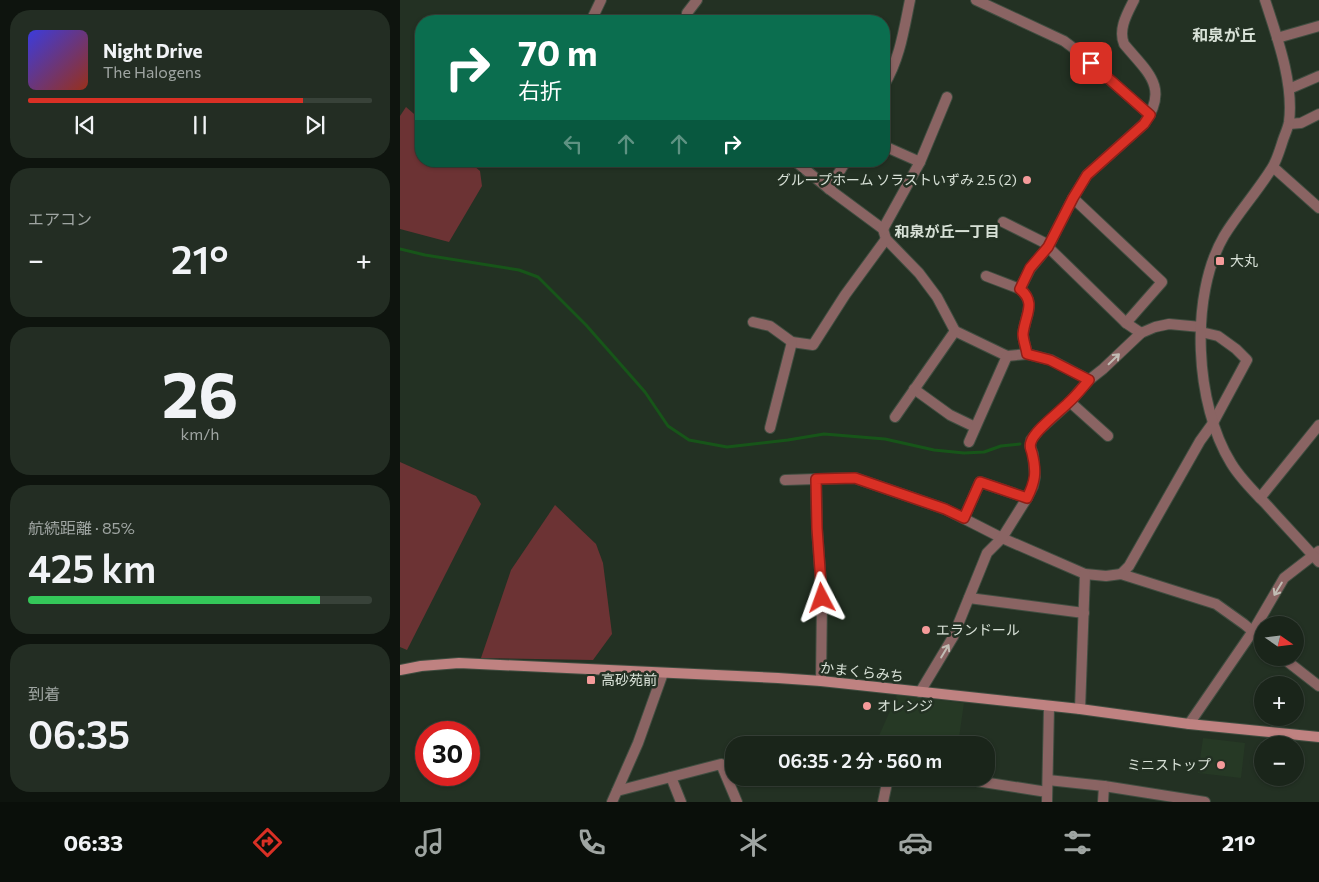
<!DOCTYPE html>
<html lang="ja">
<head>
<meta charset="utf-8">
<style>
  :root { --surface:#1a251a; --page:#232d23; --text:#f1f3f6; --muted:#9fa5a2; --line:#384239; --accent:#d93025 }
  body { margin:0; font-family:Commissioner,"Noto Sans JP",sans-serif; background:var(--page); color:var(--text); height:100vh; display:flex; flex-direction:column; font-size:19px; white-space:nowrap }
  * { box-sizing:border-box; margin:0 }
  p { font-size:16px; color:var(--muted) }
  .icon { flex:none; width:28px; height:28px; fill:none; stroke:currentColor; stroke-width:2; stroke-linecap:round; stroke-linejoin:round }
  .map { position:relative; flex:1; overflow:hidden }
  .side { display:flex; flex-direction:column; gap:10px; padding:10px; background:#0e140e; width:400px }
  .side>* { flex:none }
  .guide { position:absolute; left:15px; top:15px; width:475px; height:152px; border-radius:20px; box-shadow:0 1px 4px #0004,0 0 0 1px var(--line); background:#0b6e4f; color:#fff; overflow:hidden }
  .needle { width:32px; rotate:104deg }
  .controls { position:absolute; left:854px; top:616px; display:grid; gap:10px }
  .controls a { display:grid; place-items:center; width:50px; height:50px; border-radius:50%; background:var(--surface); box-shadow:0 1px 4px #0004,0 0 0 1px var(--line); font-size:25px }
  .speed { position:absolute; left:15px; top:721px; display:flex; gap:10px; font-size:25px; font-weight:700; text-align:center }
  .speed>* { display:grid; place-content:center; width:65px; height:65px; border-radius:50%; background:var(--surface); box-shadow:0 1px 4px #0004,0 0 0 1px var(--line); line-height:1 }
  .speed .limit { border:8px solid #d22; background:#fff; color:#111 }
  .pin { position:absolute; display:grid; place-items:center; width:42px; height:42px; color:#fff; margin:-21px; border-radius:10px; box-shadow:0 2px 8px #0006 }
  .me { position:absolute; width:55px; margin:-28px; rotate:356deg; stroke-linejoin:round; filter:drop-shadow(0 0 4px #0008) }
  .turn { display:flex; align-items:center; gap:18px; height:105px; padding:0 20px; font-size:22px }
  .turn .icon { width:65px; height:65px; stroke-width:2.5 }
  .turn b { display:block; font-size:35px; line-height:42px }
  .lanes { display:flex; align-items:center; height:48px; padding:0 20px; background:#0003; justify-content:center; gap:25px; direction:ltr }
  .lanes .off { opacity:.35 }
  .big { font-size:38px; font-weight:600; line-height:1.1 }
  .side .tile { flex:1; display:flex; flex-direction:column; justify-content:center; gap:8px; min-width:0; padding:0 18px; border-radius:20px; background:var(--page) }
  .side .dial { align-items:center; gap:0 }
  .dial b { font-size:65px; line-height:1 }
  .song { display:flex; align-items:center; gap:15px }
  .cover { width:60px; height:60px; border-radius:8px; background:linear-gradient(135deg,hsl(240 70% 55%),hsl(10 70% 35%)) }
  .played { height:5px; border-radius:2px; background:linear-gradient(90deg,var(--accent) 80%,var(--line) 80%) }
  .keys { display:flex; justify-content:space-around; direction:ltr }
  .heat { display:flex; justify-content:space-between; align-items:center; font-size:28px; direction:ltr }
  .charge { height:8px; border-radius:4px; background:linear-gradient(90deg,#34c759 85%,var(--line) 0) }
  .trip { position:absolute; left:325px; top:736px; width:270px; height:50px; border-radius:20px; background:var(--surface); box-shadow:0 1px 4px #0004,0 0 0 1px var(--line); font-weight:600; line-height:50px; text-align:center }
  .tabs { display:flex; height:80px; justify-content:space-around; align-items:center; background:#0a0f0a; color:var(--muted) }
  .tabs .icon { width:35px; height:35px }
  .tabs .on { color:var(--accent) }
  .tabs b { font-size:22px; color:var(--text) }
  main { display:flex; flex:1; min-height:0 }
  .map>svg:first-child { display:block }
  .built { fill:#263925 }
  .green { fill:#6c3334 }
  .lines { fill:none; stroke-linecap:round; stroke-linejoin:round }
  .stream { stroke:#175519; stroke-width:3 }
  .minor-casing { stroke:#404d40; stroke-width:12 }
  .tertiary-casing { stroke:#404d40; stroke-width:12 }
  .secondary-casing { stroke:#404d40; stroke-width:12 }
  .minor { stroke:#8a6463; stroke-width:10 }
  .tertiary { stroke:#8a6463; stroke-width:10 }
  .secondary { stroke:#bf8281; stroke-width:10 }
  .oneway { stroke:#c1bcb4 }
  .route-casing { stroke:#8d1f18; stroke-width:12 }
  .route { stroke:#d93025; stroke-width:9 }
  .poi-dot { fill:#f59b9a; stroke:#233123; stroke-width:2 }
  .labels { text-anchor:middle; stroke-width:5; stroke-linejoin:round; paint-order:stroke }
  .poi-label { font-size:14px; fill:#d8e1d7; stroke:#233123; text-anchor:start }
  .street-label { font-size:14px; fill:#d8e1d7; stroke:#233123 }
  .neighbourhood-label { font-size:15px; font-weight:bold; fill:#d8e1d7; stroke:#233123 }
  .quarter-label { font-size:16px; font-weight:bold; fill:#d8e1d7; stroke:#233123 }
</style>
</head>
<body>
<main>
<section class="side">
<div class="tile">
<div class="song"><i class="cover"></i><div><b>Night Drive</b><p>The Halogens</p></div></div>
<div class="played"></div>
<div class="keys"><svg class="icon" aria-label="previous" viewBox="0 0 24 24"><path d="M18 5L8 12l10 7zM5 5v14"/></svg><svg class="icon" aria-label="pause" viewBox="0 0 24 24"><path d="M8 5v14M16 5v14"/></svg><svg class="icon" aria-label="next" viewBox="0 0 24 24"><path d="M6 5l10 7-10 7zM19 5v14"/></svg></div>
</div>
<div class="tile"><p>エアコン</p>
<div class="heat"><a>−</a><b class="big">21°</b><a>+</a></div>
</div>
<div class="tile dial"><b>26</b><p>km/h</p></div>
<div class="tile"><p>航続距離 · 85%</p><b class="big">425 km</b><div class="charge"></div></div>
<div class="tile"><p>到着</p><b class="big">06:35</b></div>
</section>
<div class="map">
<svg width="919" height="802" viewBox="0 0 919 802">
  <rect width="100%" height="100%" fill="#233123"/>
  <g class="built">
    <path d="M497,695L564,703L558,745H518L478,738Z"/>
    <path d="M803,738L845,743L841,778L798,773Z"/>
  </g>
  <g class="green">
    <path d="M6,107L21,120V161H68L80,171L82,186L49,242L0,229V116Z"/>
    <path d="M0,462L76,496L81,504L7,650L0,647Z"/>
    <path d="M155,505L196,544L203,563L212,634L193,660L81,658L111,570Z"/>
  </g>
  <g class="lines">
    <path class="stream" d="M0,249L25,255L119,270L138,277L186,325L245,392L268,426L289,440L327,447L388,440L424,434L485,439L534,450L564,453L584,452L601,446L620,444"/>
    <defs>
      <g id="minor">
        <path d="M576,0L664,41L676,50L750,115"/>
        <path d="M191,21L201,0"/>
        <path d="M287,21V13L297,0"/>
        <path d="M877,38L919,26"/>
        <path d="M484,85C500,59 504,29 510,0"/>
        <path d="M889,89L919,76"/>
        <path d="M889,124L901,123L919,114"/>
        <path d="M484,146L520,162"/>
        <path d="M395,161L429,189L483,229L486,239L519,273L537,297L555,331L607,356L627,354L651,360L689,380"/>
        <path d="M873,167L919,208"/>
        <path d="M429,189L446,161"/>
        <path d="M673,198L762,282L726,323"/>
        <path d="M603,222L645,243L648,247L726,323L741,333"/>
        <path d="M483,229L520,162L547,97"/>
        <path d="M586,276L620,289"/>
        <path d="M353,322L370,326L392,342L413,345L445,295L486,239"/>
        <path d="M627,354C626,347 623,340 623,334C625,315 637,303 620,289L630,269L648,247L673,198L687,175L744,124C770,87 747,72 724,44C718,29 727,14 734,0"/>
        <path d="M514,389L550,415L575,427"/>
        <path d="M670,402L708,436"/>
        <path d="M495,417L555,331"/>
        <path d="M370,428L392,342"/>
        <path d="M569,442L607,356"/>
        <path d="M385,480L416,479"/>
        <path d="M860,498L919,425"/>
        <path d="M564,518L580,482L627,498"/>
        <path d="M721,574L729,566L800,441L813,423L847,360L836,349L818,336L801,332"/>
        <path d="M569,598L684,613"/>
        <path d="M883,658L919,686"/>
        <path d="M421,681L422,598L417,529L416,479L455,478L545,509L602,538L685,574L706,576L721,574L816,604L844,624L862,639"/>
        <path d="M520,692L553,637L587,553L602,538L627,498L633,486L635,477L633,454L630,446L631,440L639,430L670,402L689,380L703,369L741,333L755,327L769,324L801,327"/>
        <path d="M680,709L685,574"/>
        <path d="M789,724L853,631L884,578L919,551"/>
        <path d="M271,777L281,802"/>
        <path d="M557,778L647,792"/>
        <path d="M648,780L704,786L805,802"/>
        <path d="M217,791L321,764L337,802"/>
        <path d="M212,802L238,743L263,673"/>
        <path d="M483,802L488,778"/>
        <path d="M647,802L649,707"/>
        <path d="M703,802L704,786"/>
      </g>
      <path id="tertiary" d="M865,0C877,37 894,83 889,122C888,128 885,134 883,140C880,149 877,160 872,168C857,192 838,213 824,236C789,296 795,405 831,463C840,478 853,491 865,503C883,523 901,542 919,562"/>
      <path id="secondary" d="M0,670L21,666L59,663L378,678L421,681L680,709L789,724L919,737"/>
    </defs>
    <use href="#minor" class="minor-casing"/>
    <use href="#tertiary" class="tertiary-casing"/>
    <use href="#secondary" class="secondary-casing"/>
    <use href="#minor" class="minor"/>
    <use href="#tertiary" class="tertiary"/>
    <use href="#secondary" class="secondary"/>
  </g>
  <defs><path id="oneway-shaft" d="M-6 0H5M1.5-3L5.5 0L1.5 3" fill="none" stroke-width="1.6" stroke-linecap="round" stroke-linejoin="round" transform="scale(1.25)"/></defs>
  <g class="oneway">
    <use href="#oneway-shaft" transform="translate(714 359) rotate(-44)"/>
    <use href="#oneway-shaft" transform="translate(878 589) rotate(121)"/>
    <use href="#oneway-shaft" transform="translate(545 651) rotate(-59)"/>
  </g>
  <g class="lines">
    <defs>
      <path id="route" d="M422,598L417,528L416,479L455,478L545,509L564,518L580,482L627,498C635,482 637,472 632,453C631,449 629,447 631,442C634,431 659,412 668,403C676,396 682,388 689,380L650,360L627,354C626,347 623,340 623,334C625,315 637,303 620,289L630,268L648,247L673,198L687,175L744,124L750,115L691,63"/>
    </defs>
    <use href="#route" class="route-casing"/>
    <use href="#route" class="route"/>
  </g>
  <g class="poi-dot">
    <circle cx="627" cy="180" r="5"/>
    <rect x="815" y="256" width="10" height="10" rx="2.5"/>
    <circle cx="526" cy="630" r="5"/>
    <rect x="186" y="675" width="10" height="10" rx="2.5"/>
    <circle cx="467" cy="706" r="5"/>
    <circle cx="821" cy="765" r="5"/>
  </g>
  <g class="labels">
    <g class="poi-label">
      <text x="617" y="185" text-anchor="end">グループホーム ソラストいずみ 2.5 (2)</text>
      <text x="830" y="266">大丸</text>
      <text x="536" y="635">エランドール</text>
      <text x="201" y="685">高砂苑前</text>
      <text x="477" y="711">オレンジ</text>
      <text x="811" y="770" text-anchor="end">ミニストップ</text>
    </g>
    <g class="street-label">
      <text transform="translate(462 672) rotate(6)" y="5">かまくらみち</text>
    </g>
    <g class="neighbourhood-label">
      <text x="547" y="237">和泉が丘一丁目</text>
    </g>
    <g class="quarter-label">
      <text x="824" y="41">和泉が丘</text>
    </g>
  </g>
</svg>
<div class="controls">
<a><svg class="needle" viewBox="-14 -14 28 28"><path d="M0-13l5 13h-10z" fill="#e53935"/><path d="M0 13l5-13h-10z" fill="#9fa5a2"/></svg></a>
<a>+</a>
<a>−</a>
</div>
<div class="speed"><div class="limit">30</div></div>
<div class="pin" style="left:691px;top:63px;background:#d93025"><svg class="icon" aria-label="arrive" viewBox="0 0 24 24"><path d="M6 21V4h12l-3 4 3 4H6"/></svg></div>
<svg class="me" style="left:422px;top:598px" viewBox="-20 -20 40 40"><path d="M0-17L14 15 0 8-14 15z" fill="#d93025" stroke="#fff" stroke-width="4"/></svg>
<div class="trip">06:35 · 2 分 · 560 m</div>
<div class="guide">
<div class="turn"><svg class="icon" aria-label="right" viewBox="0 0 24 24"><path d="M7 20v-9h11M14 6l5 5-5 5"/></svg><div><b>70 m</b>右折</div></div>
<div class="lanes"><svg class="icon off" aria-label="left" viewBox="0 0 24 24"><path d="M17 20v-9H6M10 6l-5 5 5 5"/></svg><svg class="icon off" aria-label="ahead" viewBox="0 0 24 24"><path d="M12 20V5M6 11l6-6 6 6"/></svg><svg class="icon off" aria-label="ahead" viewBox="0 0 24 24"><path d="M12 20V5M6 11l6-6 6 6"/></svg><svg class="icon" aria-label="right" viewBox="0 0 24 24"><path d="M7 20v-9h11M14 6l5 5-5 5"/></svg></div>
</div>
</div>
</main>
<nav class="tabs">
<b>06:33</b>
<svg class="icon on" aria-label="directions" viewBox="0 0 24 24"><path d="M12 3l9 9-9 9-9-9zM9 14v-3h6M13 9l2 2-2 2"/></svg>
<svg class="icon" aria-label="music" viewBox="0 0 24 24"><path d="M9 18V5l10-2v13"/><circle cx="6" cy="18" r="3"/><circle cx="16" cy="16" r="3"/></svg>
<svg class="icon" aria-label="phone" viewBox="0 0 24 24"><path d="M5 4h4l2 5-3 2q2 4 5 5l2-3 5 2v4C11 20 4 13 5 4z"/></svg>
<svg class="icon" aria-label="climate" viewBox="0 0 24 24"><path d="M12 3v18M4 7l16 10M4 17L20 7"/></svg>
<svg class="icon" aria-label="car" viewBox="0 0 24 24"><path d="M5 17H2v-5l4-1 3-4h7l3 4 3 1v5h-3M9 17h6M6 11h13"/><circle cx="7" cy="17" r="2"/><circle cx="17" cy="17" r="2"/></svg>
<svg class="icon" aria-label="filters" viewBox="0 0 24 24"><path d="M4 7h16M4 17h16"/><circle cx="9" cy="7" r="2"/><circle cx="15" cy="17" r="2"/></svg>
<b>21°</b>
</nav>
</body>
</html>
